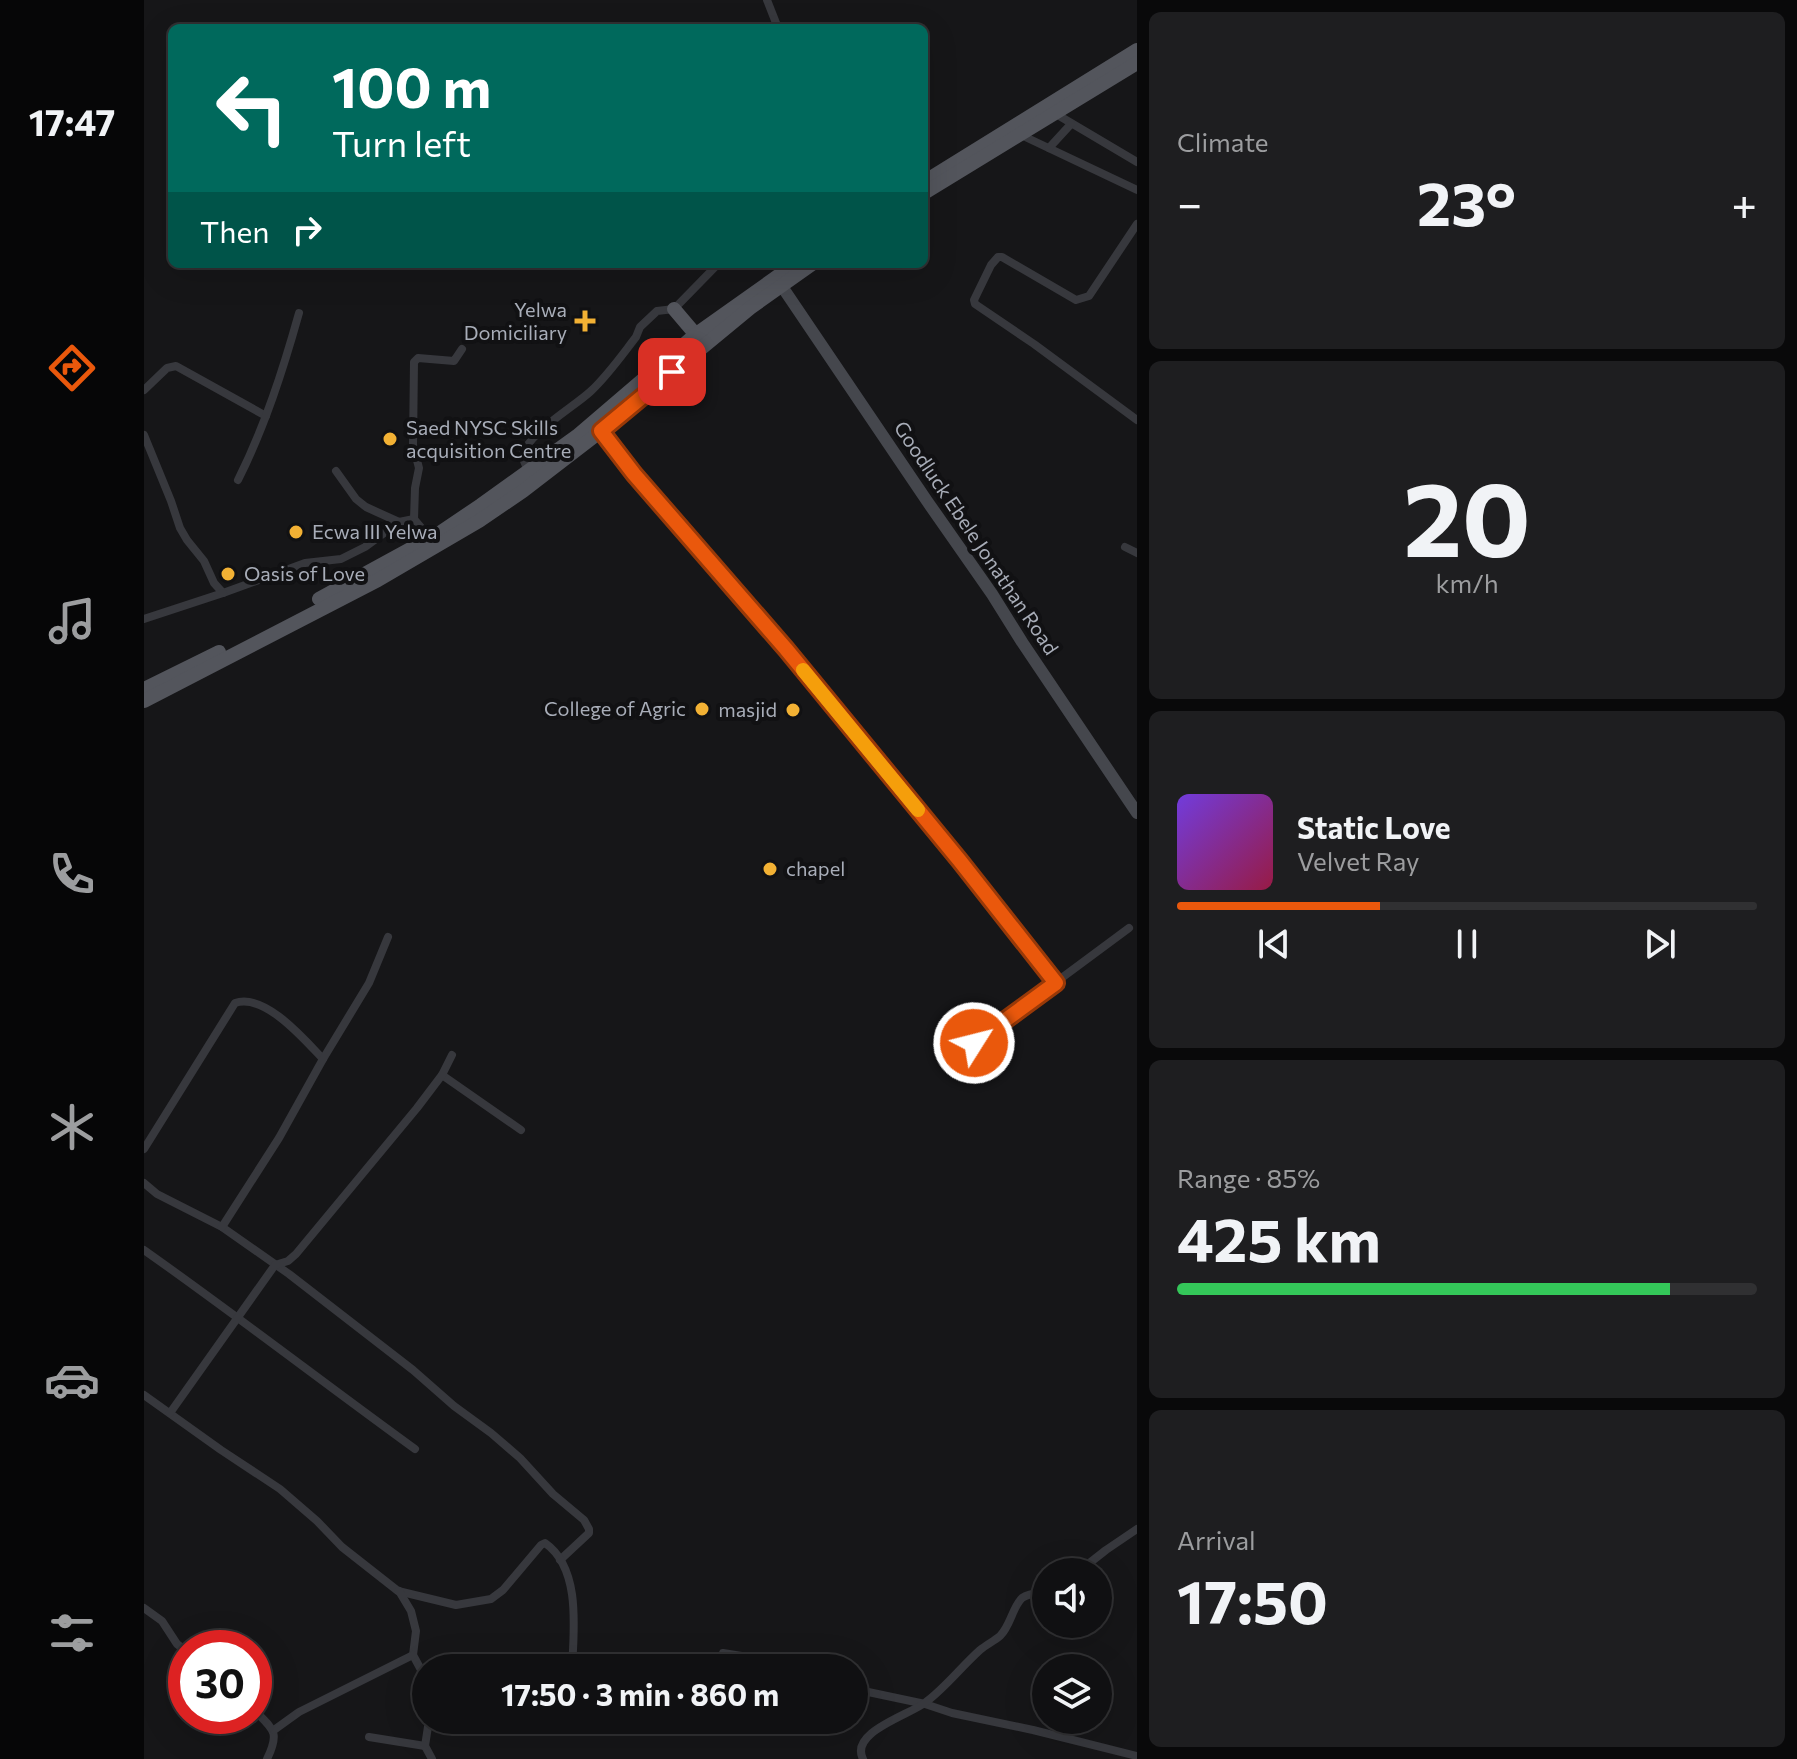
<!DOCTYPE html>
<html lang="en">
<head>
<meta charset="utf-8">
<style>
  :root { --surface:#101012; --page:#1e1e20; --text:#f1f3f6; --muted:#9c9d9f; --line:#303032; --accent:#ea580c }
  body { margin:0; font-family:Commissioner,sans-serif; background:var(--page); color:var(--text); height:100vh; display:flex; flex-direction:column; font-size:30px; white-space:nowrap }
  * { box-sizing:border-box; margin:0 }
  p { font-size:26px; color:var(--muted) }
  .icon { flex:none; width:44px; height:44px; fill:none; stroke:currentColor; stroke-width:2; stroke-linecap:round; stroke-linejoin:round }
  .map { position:relative; flex:1; overflow:hidden }
  .sheet { display:flex; flex-direction:column; gap:12px; padding:12px; background:#09090a; width:660px }
  .sheet>* { flex:none }
  .banner { position:absolute; left:24px; top:24px; width:760px; height:244px; border-radius:12px; box-shadow:0 8px 32px #0002,0 0 0 2px var(--line); background:#00695c; color:#fff; overflow:hidden }
  .controls { position:absolute; left:888px; top:1558px; display:grid; gap:16px }
  .controls a { display:grid; place-items:center; width:80px; height:80px; border-radius:50%; background:var(--surface); box-shadow:0 8px 32px #0002,0 0 0 2px var(--line); font-size:40px }
  .speed { position:absolute; left:24px; top:1630px; display:flex; gap:16px; font-size:40px; font-weight:700; text-align:center }
  .speed>* { display:grid; place-content:center; width:104px; height:104px; border-radius:50%; background:var(--surface); box-shadow:0 8px 32px #0002,0 0 0 2px var(--line); line-height:1 }
  .speed .limit { border:12px solid #d22; background:#fff; color:#111 }
  .pin { position:absolute; display:grid; place-items:center; width:68px; height:68px; color:#fff; margin:-34px; border-radius:16px; box-shadow:0 4px 12px #0006 }
  .me { position:absolute; width:88px; margin:-44px; rotate:54deg; stroke-linejoin:round; filter:drop-shadow(0 0 6px #0008) }
  .turn { display:flex; align-items:center; gap:28px; height:168px; padding:0 32px; font-size:36px }
  .turn .icon { width:104px; height:104px; stroke-width:2.5 }
  .turn b { display:block; font-size:56px; line-height:68px }
  .then { display:flex; align-items:center; height:76px; padding:0 32px; background:#0003; gap:16px; font-size:30px }
  .big { font-size:60px; font-weight:700; line-height:1.1 }
  .sheet .widget { flex:1; display:flex; flex-direction:column; justify-content:center; gap:12px; min-width:0; padding:0 28px; border-radius:12px; background:var(--page) }
  .sheet .dial { align-items:center; gap:0 }
  .dial b { font-size:104px; line-height:1 }
  .song { display:flex; align-items:center; gap:24px }
  .cover { width:96px; height:96px; border-radius:12px; background:linear-gradient(135deg,hsl(260 70% 55%),hsl(340 70% 35%)) }
  .played { height:8px; border-radius:4px; background:linear-gradient(90deg,var(--accent) 35%,var(--line) 35%) }
  .keys { display:flex; justify-content:space-around; direction:ltr }
  .heat { display:flex; justify-content:space-between; align-items:center; font-size:44px; direction:ltr }
  .charge { height:12px; border-radius:6px; background:linear-gradient(90deg,#34c759 85%,var(--line) 0) }
  .trip { position:absolute; left:268px; top:1654px; width:456px; height:80px; border-radius:40px; background:var(--surface); box-shadow:0 8px 32px #0002,0 0 0 2px var(--line); font-weight:700; line-height:80px; text-align:center }
  main { display:flex; flex:1; min-height:0 }
  .menu { display:flex; flex-direction:column; width:144px; justify-content:space-around; align-items:center; background:#060607; color:var(--muted) }
  .menu .icon { width:56px; height:56px }
  .menu .on { color:var(--accent) }
  .menu b { font-size:36px; color:var(--text) }
  .map>svg:first-child { display:block }
  .lines { fill:none; stroke-linecap:round; stroke-linejoin:round }
  .minor { stroke:#37383d; stroke-width:8 }
  .secondary { stroke:#45474d; stroke-width:12 }
  .primary { stroke:#53555c; stroke-width:14 }
  .route-casing { stroke:#983908; stroke-width:20 }
  .route { stroke:#ea580c; stroke-width:14 }
  .slow { stroke:#f59e0b; stroke-width:14 }
  .poi-dot { fill:#f2b134; stroke:#111113; stroke-width:3 }
  .labels { text-anchor:middle; stroke-width:8; stroke-linejoin:round; paint-order:stroke }
  .poi-label { font-size:20px; fill:#a8adb8; stroke:#111113; text-anchor:start }
  .street-label { font-size:20px; fill:#a8adb8; stroke:#111113 }
</style>
</head>
<body>
<main>
<nav class="menu">
<b>17:47</b>
<svg class="icon on" aria-label="directions" viewBox="0 0 24 24"><path d="M12 3l9 9-9 9-9-9zM9 14v-3h6M13 9l2 2-2 2"/></svg>
<svg class="icon" aria-label="music" viewBox="0 0 24 24"><path d="M9 18V5l10-2v13"/><circle cx="6" cy="18" r="3"/><circle cx="16" cy="16" r="3"/></svg>
<svg class="icon" aria-label="phone" viewBox="0 0 24 24"><path d="M5 4h4l2 5-3 2q2 4 5 5l2-3 5 2v4C11 20 4 13 5 4z"/></svg>
<svg class="icon" aria-label="climate" viewBox="0 0 24 24"><path d="M12 3v18M4 7l16 10M4 17L20 7"/></svg>
<svg class="icon" aria-label="car" viewBox="0 0 24 24"><path d="M5 17H2v-5l4-1 3-4h7l3 4 3 1v5h-3M9 17h6M6 11h13"/><circle cx="7" cy="17" r="2"/><circle cx="17" cy="17" r="2"/></svg>
<svg class="icon" aria-label="filters" viewBox="0 0 24 24"><path d="M4 7h16M4 17h16"/><circle cx="9" cy="7" r="2"/><circle cx="15" cy="17" r="2"/></svg>
</nav>
<div class="map">
<svg width="993" height="1759" viewBox="0 0 993 1759">
  <rect width="100%" height="100%" fill="#161618"/>
  <g class="lines">
    <g class="minor">
      <path d="M623,0L634,28"/>
      <path d="M912,114L993,162"/>
      <path d="M875,134L993,190"/>
      <path d="M905,148L927,124"/>
      <path d="M993,224L945,296L932,300L858,257H854L847,265L830,300L831,304L890,344L993,420"/>
      <path d="M0,390L23,368L32,366L122,416"/>
      <path d="M455,429L490,474L642,649L816,861L912,983"/>
      <path d="M0,435L27,501L36,528L43,540L60,561L70,583L79,593L161,563L197,559L221,547L255,522L270,519"/>
      <path d="M192,471L212,499L222,507L255,522"/>
      <path d="M384,471L378,456C384,433 430,407 447,391C464,375 478,355 492,337L496,327L513,311L530,309L574,264"/>
      <path d="M94,480C121,426 139,370 155,313"/>
      <path d="M286,538L270,519L271,488L275,468L269,445L270,362L274,358L310,361L318,349"/>
      <path d="M981,547L993,553"/>
      <path d="M0,619L79,593"/>
      <path d="M830,1043L985,928"/>
      <path d="M298,1075L377,1130"/>
      <path d="M0,1149L91,1003C121,993 160,1039 179,1059"/>
      <path d="M0,1183L13,1194L78,1227L145,1274L269,1370L310,1406L347,1433L376,1458L409,1494L440,1520L445,1529V1533L416,1560"/>
      <path d="M78,1227L135,1138L179,1059L225,983L244,937"/>
      <path d="M0,1250C92,1315 180,1383 271,1449"/>
      <path d="M0,1395L77,1450L136,1489L173,1521L198,1547L254,1591L312,1605L347,1599L359,1590L397,1545L401,1543C437,1568 430,1629 428,1668"/>
      <path d="M26,1413L131,1265L144,1261L152,1254L273,1108L298,1075L308,1055"/>
      <path d="M934,1572L962,1550L993,1529"/>
      <path d="M255,1591L267,1611L272,1631L269,1655L282,1679"/>
      <path d="M0,1608L18,1621L33,1644L42,1651"/>
      <path d="M579,1653L610,1658L633,1668"/>
      <path d="M710,1689L781,1704L808,1713L889,1730L993,1756"/>
      <path d="M110,1710C130,1730 136,1732 123,1759"/>
      <path d="M285,1720L281,1746L288,1759"/>
      <path d="M130,1730L155,1712L269,1655"/>
      <path d="M225,1737L281,1746"/>
      <path d="M719,1759C705,1732 766,1715 782,1702C802,1687 817,1667 836,1650C842,1645 850,1641 856,1636C867,1625 868,1608 878,1598C885,1593 894,1593 902,1592"/>
    </g>
    <path class="secondary" d="M637,285L783,501L848,594L878,642L993,813"/>
    <g class="primary">
      <path d="M780,182L993,50"/>
      <path d="M780,193L993,63"/>
      <path d="M530,309L558,342"/>
      <path d="M175,599L294,534L337,505L433,436L551,335L644,269"/>
      <path d="M0,689L75,652"/>
      <path d="M0,701L234,580L335,521L379,491L457,431L606,308L668,264"/>
    </g>
  </g>
  <g class="lines">
    <defs>
      <path id="route" d="M528,372L457,431L490,474L642,649L816,861L912,983L830,1043"/>
    </defs>
    <use href="#route" class="route-casing"/>
    <use href="#route" class="route"/>
    <path class="slow" d="M659,670L774,810"/>
  </g>
  <g class="poi-dot">
    <path d="M437 309h8v8h8v8h-8v8h-8v-8h-8v-8h8z"/>
    <circle cx="246" cy="439" r="8"/>
    <circle cx="152" cy="532" r="8"/>
    <circle cx="84" cy="574" r="8"/>
    <circle cx="558" cy="709" r="8"/>
    <circle cx="649" cy="710" r="8"/>
    <circle cx="626" cy="869" r="8"/>
  </g>
  <g class="labels">
    <g class="poi-label">
      <text x="423" y="317" text-anchor="end">Yelwa<tspan x="423" dy="23">Domiciliary</tspan></text>
      <text x="262" y="435">Saed NYSC Skills<tspan x="262" dy="23">acquisition Centre</tspan></text>
      <text x="168" y="539">Ecwa III Yelwa</text>
      <text x="100" y="581">Oasis of Love</text>
      <text x="542" y="716" text-anchor="end">College of Agric</text>
      <text x="633" y="717" text-anchor="end">masjid</text>
      <text x="642" y="876">chapel</text>
    </g>
    <g class="street-label">
      <text transform="translate(832 538) rotate(56)" y="7">Goodluck Ebele Jonathan Road</text>
    </g>
  </g>
</svg>
<div class="controls">
<a><svg class="icon" aria-label="sound" viewBox="0 0 24 24"><path d="M4 9h4l5-4v14l-5-4H4zM17 9q2 3 0 6"/></svg></a>
<a><svg class="icon" aria-label="layers" viewBox="0 0 24 24"><path d="M12 4l9 5-9 5-9-5zM3 14l9 5 9-5"/></svg></a>
</div>
<div class="speed"><div class="limit">30</div></div>
<div class="pin" style="left:528px;top:372px;background:#d93025"><svg class="icon" aria-label="arrive" viewBox="0 0 24 24"><path d="M6 21V4h12l-3 4 3 4H6"/></svg></div>
<svg class="me" style="left:830px;top:1043px" viewBox="-20 -20 40 40"><circle r="17" fill="#ea580c" stroke="#fff" stroke-width="3"/><path d="M0-11L8 9 0 5-8 9z" fill="#fff"/></svg>
<div class="trip">17:50 · 3 min · 860 m</div>
<div class="banner">
<div class="turn"><svg class="icon" aria-label="left" viewBox="0 0 24 24"><path d="M17 20v-9H6M10 6l-5 5 5 5"/></svg><div><b>100 m</b>Turn left</div></div>
<div class="then">Then<svg class="icon" aria-label="right" viewBox="0 0 24 24"><path d="M7 20v-9h11M14 6l5 5-5 5"/></svg></div>
</div>
</div>
<section class="sheet">
<div class="widget"><p>Climate</p>
<div class="heat"><a>−</a><b class="big">23°</b><a>+</a></div>
</div>
<div class="widget dial"><b>20</b><p>km/h</p></div>
<div class="widget">
<div class="song"><i class="cover"></i><div><b>Static Love</b><p>Velvet Ray</p></div></div>
<div class="played"></div>
<div class="keys"><svg class="icon" aria-label="previous" viewBox="0 0 24 24"><path d="M18 5L8 12l10 7zM5 5v14"/></svg><svg class="icon" aria-label="pause" viewBox="0 0 24 24"><path d="M8 5v14M16 5v14"/></svg><svg class="icon" aria-label="next" viewBox="0 0 24 24"><path d="M6 5l10 7-10 7zM19 5v14"/></svg></div>
</div>
<div class="widget"><p>Range · 85%</p><b class="big">425 km</b><div class="charge"></div></div>
<div class="widget"><p>Arrival</p><b class="big">17:50</b></div>
</section>
</main>
</body>
</html>
